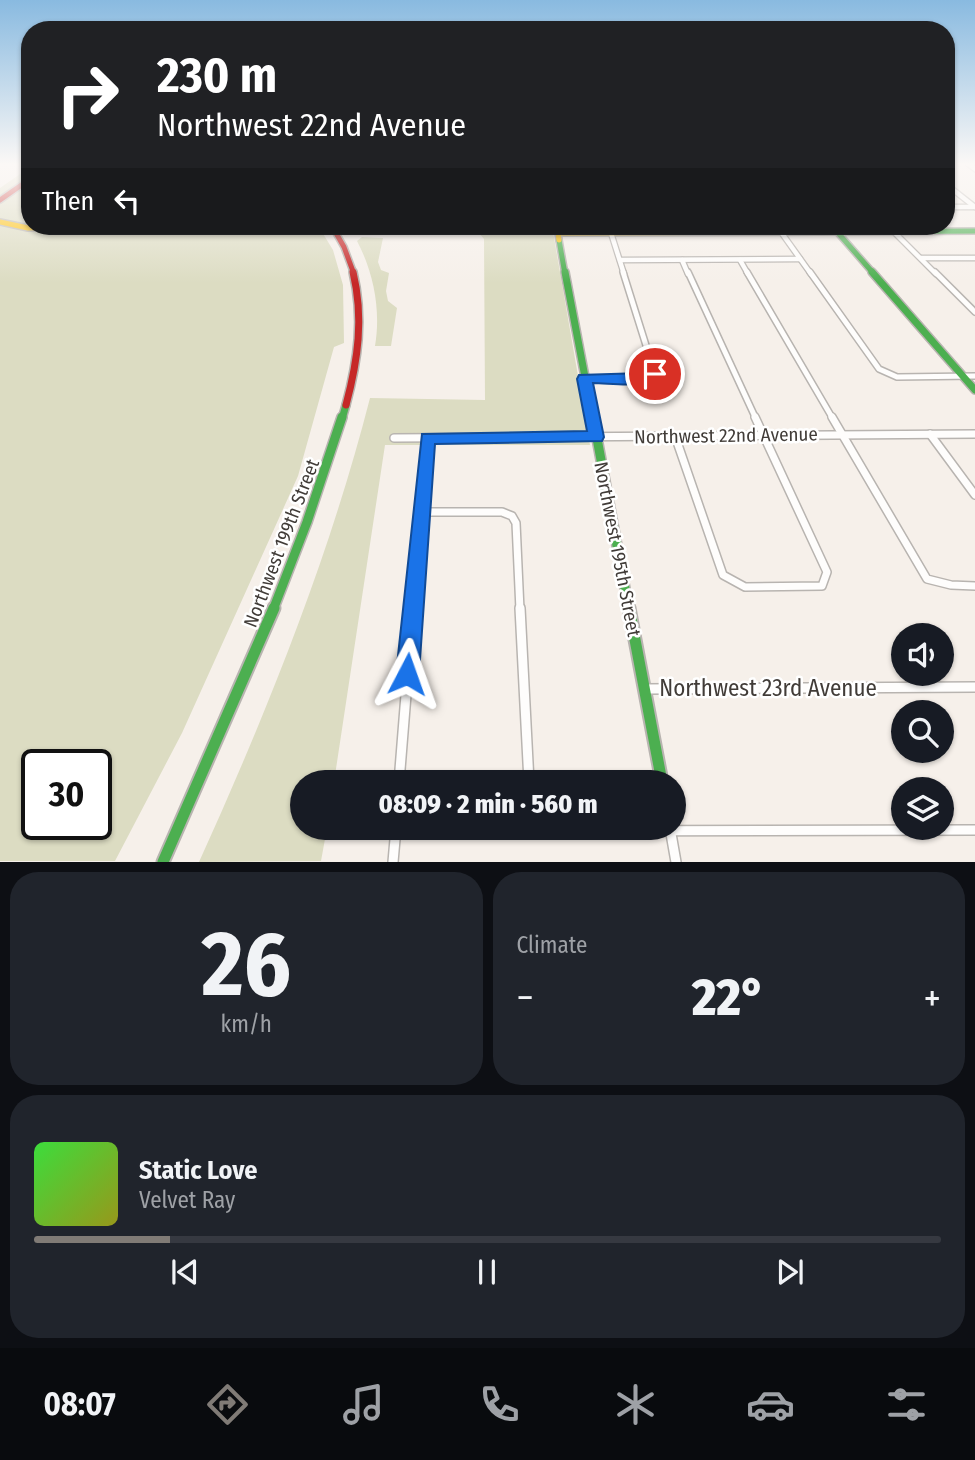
<!DOCTYPE html>
<html lang="en">
<head>
<meta charset="utf-8">
<style>
  :root { --surface:#171b24; --page:#20242c; --text:#f1f3f6; --muted:#9ea1a6; --line:#363941; --accent:#807b76 }
  body { margin:0; font-family:"Fira Sans Condensed",sans-serif; background:var(--page); color:var(--text); height:100vh; display:flex; flex-direction:column; font-size:26px; white-space:nowrap }
  * { box-sizing:border-box; margin:0 }
  p { font-size:23px; color:var(--muted) }
  .icon { flex:none; width:38px; height:38px; fill:none; stroke:currentColor; stroke-width:2; stroke-linecap:round; stroke-linejoin:round }
  .map { position:relative; height:862px; overflow:hidden }
  .panel { display:flex; flex-direction:column; gap:10px; padding:10px; background:#0d0f14; flex:1 }
  .panel>* { flex:none }
  .hud { position:absolute; left:21px; top:21px; width:934px; height:214px; border-radius:28px; box-shadow:0 2px 5px #0004; background:#202124; color:#fff; overflow:hidden }
  .tools { position:absolute; left:891px; top:623px; display:grid; gap:14px }
  .tools a { display:grid; place-items:center; width:63px; height:63px; border-radius:50%; background:var(--surface); box-shadow:0 2px 5px #0004; font-size:35px }
  .speed { position:absolute; left:21px; top:749px; display:flex; gap:14px; font-size:35px; font-weight:700; text-align:center }
  .speed>* { display:grid; place-content:center; width:91px; height:91px; border-radius:50%; background:var(--surface); box-shadow:0 2px 5px #0004; line-height:1 }
  .speed .limit { border:4px solid #111; border-radius:10px; background:#fff; color:#111 }
  .pin { position:absolute; display:grid; place-items:center; width:60px; height:60px; color:#fff; margin:-30px; border:4px solid #fff; border-radius:50%; box-shadow:0 2px 7px #0007 }
  .me { position:absolute; width:77px; margin:-38px; rotate:4deg; stroke-linejoin:round; filter:drop-shadow(0 0 5px #0008) }
  .turn { display:flex; align-items:center; gap:24px; height:147px; padding:0 21px; font-size:32px }
  .turn .icon { width:91px; height:91px; stroke-width:2.5 }
  .turn b { display:block; font-size:49px; line-height:60px }
  .then { display:flex; align-items:center; height:66px; padding:0 21px; background:#0003; gap:14px; font-size:26px }
  .big { font-size:52px; font-weight:800; line-height:1.1 }
  .panel .widget { flex:1; display:flex; flex-direction:column; justify-content:center; gap:10px; min-width:0; padding:0 24px; border-radius:28px; background:var(--page) }
  .panel .dial { align-items:center; gap:0 }
  .dial b { font-size:91px; line-height:1 }
  .song { display:flex; align-items:center; gap:21px }
  .cover { width:84px; height:84px; border-radius:10px; background:linear-gradient(135deg,hsl(120 70% 55%),hsl(60 70% 35%)) }
  .played { height:7px; border-radius:4px; background:linear-gradient(90deg,var(--accent) 15%,var(--line) 15%) }
  .keys { display:flex; justify-content:space-around; direction:ltr }
  .heat { display:flex; justify-content:space-between; align-items:center; font-size:38px; direction:ltr }
  .panel .tiles { flex:1; display:grid; gap:10px; grid-template-columns:1fr 1fr }
  .widget:last-child { grid-column:span 2 }
  .trip { position:absolute; left:290px; top:770px; width:396px; height:70px; border-radius:35px; background:var(--surface); box-shadow:0 2px 5px #0004; font-weight:800; line-height:70px; text-align:center }
  .menu { display:flex; height:112px; justify-content:space-around; align-items:center; background:#090b0e; color:var(--muted) }
  .menu .icon { width:49px; height:49px }
  .menu .current { color:var(--accent) }
  .menu b { font-size:32px; color:var(--text) }
  .map>svg:first-child { display:block }
  .green { fill:#dcdcc2; fill-rule:evenodd }
  .lines { fill:none; stroke-linecap:round; stroke-linejoin:round }
  .street-far3-casing { stroke:#b8b4b0; stroke-width:7 }
  .street-far2-casing { stroke:#b8b4b0; stroke-width:8 }
  .street-far1-casing { stroke:#b8b4b0; stroke-width:10 }
  .street-casing { stroke:#b8b4b0; stroke-width:12 }
  .fast-far3-casing { stroke:#b8b4b0; stroke-width:8 }
  .fast-far2-casing { stroke:#b8b4b0; stroke-width:10 }
  .fast-far1-casing { stroke:#b8b4b0; stroke-width:12 }
  .fast-casing { stroke:#b8b4b0; stroke-width:15 }
  .slow-casing { stroke:#b8b4b0; stroke-width:8 }
  .jam-far1-casing { stroke:#b8b4b0; stroke-width:8 }
  .jam-casing { stroke:#b8b4b0; stroke-width:10 }
  .street-far3 { stroke:#fefdfc; stroke-width:4.5 }
  .street-far2 { stroke:#fefdfc; stroke-width:5 }
  .street-far1 { stroke:#fefdfc; stroke-width:7 }
  .street { stroke:#fefdfc; stroke-width:9 }
  .fast-far3 { stroke:#4caf50; stroke-width:5 }
  .fast-far2 { stroke:#4caf50; stroke-width:7 }
  .fast-far1 { stroke:#4caf50; stroke-width:9 }
  .fast { stroke:#4caf50; stroke-width:11 }
  .slow { stroke:#ffc107; stroke-width:5 }
  .jam-far1 { stroke:#c62828; stroke-width:5 }
  .jam { stroke:#c62828; stroke-width:7 }
  .route { fill:#1a73e8; stroke:#114b97; stroke-width:2 }
  .labels { text-anchor:middle; stroke-width:5; stroke-linejoin:round; paint-order:stroke }
  .street-label { font-size:19px; fill:#413c38; stroke:#fff }
  .near-street-label { font-size:23px; fill:#413c38; stroke:#fff }
</style>
</head>
<body>
<div class="map">
<svg width="975" height="862" viewBox="0 0 975 862">
  <rect width="100%" height="100%" fill="#f6f0ea"/>
  <g class="green">
    <path d="M30,167V226H313L316,230L322,232L333,250L343,285L344,343L334,347L298,476L182,733L115,861H0V188ZM37,765H96V824H37Z"/>
    <path d="M473,226H552L590,445H385L334,782H303V828H327L321,861L199,862C267,712 329,558 370,398L485,400L484,239Z"/>
    <path d="M362,237L383,238L378,262L381,270L389,273L386,291L388,301L397,308L391,346H375C381,311 374,273 357,241Z"/>
  </g>
  <g class="lines">
    <defs>
      <g id="street-far3">
        <path d="M967,163L975,169"/>
        <path d="M947,185L975,207"/>
        <path d="M947,207H973"/>
        <path d="M888,226L936,274"/>
        <path d="M781,232L811,274"/>
        <path d="M611,233L624,274"/>
        <path d="M921,258H975"/>
        <path d="M620,260L800,259"/>
        <path d="M682,260L688,274"/>
        <path d="M740,260L748,274"/>
      </g>
      <g id="street-far2">
        <path d="M688,272L756,419"/>
        <path d="M747,272L833,419"/>
        <path d="M810,272L879,369L897,377L975,376"/>
        <path d="M935,272L975,312"/>
        <path d="M584,379L646,378L655,374L623,272"/>
      </g>
      <g id="street-far1">
        <path d="M832,417L927,579L951,585L975,586"/>
        <path d="M930,434L975,495"/>
        <path d="M675,436L723,575L745,587L822,586L827,572L755,417"/>
        <path d="M394,438L975,434"/>
        <path d="M420,512H502L512,516L516,523L520,610"/>
        <path d="M413,610L427,438"/>
      </g>
      <g id="street">
        <path d="M520,608L529,782"/>
        <path d="M645,689L975,687"/>
        <path d="M399,782L413,608"/>
        <path d="M546,828L553,831L975,830"/>
        <path d="M670,828L676,862"/>
        <path d="M393,862L396,828"/>
      </g>
      <g id="fast-far3">
        <path d="M832,226L874,274"/>
        <path d="M819,232L975,231"/>
        <path d="M559,240L565,274"/>
      </g>
      <g id="fast-far2">
        <path d="M565,272L593,419"/>
        <path d="M872,272L975,390"/>
        <path d="M342,419L346,405"/>
      </g>
      <g id="fast-far1">
        <path d="M593,417L629,610"/>
        <path d="M273,610L307,522L342,417"/>
      </g>
      <g id="fast">
        <path d="M629,608L662,782"/>
        <path d="M163,862L274,608"/>
      </g>
      <g id="slow">
        <path d="M0,222L28,228L84,226"/>
        <path d="M559,240L558,233L819,232"/>
      </g>
      <g id="jam-far1">
        <path d="M0,200L30,179"/>
        <path d="M332,226L344,247L354,274"/>
      </g>
      <path id="jam" d="M346,405C358,360 364,318 353,272"/>
    </defs>
    <use href="#street-far3" class="street-far3-casing"/>
    <use href="#street-far2" class="street-far2-casing"/>
    <use href="#street-far1" class="street-far1-casing"/>
    <use href="#street" class="street-casing"/>
    <use href="#fast-far3" class="fast-far3-casing"/>
    <use href="#fast-far2" class="fast-far2-casing"/>
    <use href="#fast-far1" class="fast-far1-casing"/>
    <use href="#fast" class="fast-casing"/>
    <use href="#slow" class="slow-casing"/>
    <use href="#jam-far1" class="jam-far1-casing"/>
    <use href="#jam" class="jam-casing"/>
    <use href="#street-far3" class="street-far3"/>
    <use href="#street-far2" class="street-far2"/>
    <use href="#street-far1" class="street-far1"/>
    <use href="#street" class="street"/>
    <use href="#fast-far3" class="fast-far3"/>
    <use href="#fast-far2" class="fast-far2"/>
    <use href="#fast-far1" class="fast-far1"/>
    <use href="#fast" class="fast"/>
    <use href="#slow" class="slow"/>
    <use href="#jam-far1" class="jam-far1"/>
    <use href="#jam" class="jam"/>
  </g>
  <linearGradient id="sky" x2="0" y2="1"><stop stop-color="#89bae0"/><stop offset="0.58" stop-color="#fbf8f6"/><stop offset="1" stop-color="#fbf8f6" stop-opacity="0"/></linearGradient>
  <rect width="975" height="283" fill="url(#sky)"/>
  <path class="route" d="M655,369L662,374C647,390 613,383 593,383L604,437L602,441L435,444L419,674L415,682L407,685L400,682L396,674L422,434L587,431L577,379L579,375L643,373Z"/>
  <g class="labels">
    <g class="street-label">
      <text transform="translate(726 435) rotate(-1)" y="7">Northwest 22nd Avenue</text>
      <text transform="translate(281 543) rotate(-69)" y="7">Northwest 199th Street</text>
      <text transform="translate(618 549) rotate(79)" y="7">Northwest 195th Street</text>
    </g>
    <g class="near-street-label">
      <text x="768" y="696">Northwest 23rd Avenue</text>
    </g>
  </g>
</svg>
<div class="tools">
<a><svg class="icon" aria-label="sound" viewBox="0 0 24 24"><path d="M4 9h4l5-4v14l-5-4H4zM17 9q2 3 0 6"/></svg></a>
<a><svg class="icon" aria-label="search" viewBox="0 0 24 24"><circle cx="10" cy="10" r="6"/><path d="M15 15l6 6"/></svg></a>
<a><svg class="icon" aria-label="layers" viewBox="0 0 24 24"><path d="M12 4l9 5-9 5-9-5zM3 14l9 5 9-5"/></svg></a>
</div>
<div class="speed"><div class="limit">30</div></div>
<div class="pin" style="left:655px;top:374px;background:#d93025"><svg class="icon" aria-label="arrive" viewBox="0 0 24 24"><path d="M6 21V4h12l-3 4 3 4H6"/></svg></div>
<svg class="me" style="left:407px;top:674px" viewBox="-20 -20 40 40"><path d="M0-17L14 15 0 8-14 15z" fill="#1a73e8" stroke="#fff" stroke-width="4"/></svg>
<div class="trip">08:09 · 2 min · 560 m</div>
<div class="hud">
<div class="turn"><svg class="icon" aria-label="right" viewBox="0 0 24 24"><path d="M7 20v-9h11M14 6l5 5-5 5"/></svg><div><b>230 m</b>Northwest 22nd Avenue</div></div>
<div class="then">Then<svg class="icon" aria-label="left" viewBox="0 0 24 24"><path d="M17 20v-9H6M10 6l-5 5 5 5"/></svg></div>
</div>
</div>
<section class="panel">
<div class="tiles">
<div class="widget dial"><b>26</b><p>km/h</p></div>
<div class="widget"><p>Climate</p>
<div class="heat"><a>−</a><b class="big">22°</b><a>+</a></div>
</div>
<div class="widget">
<div class="song"><i class="cover"></i><div><b>Static Love</b><p>Velvet Ray</p></div></div>
<div class="played"></div>
<div class="keys"><svg class="icon" aria-label="previous" viewBox="0 0 24 24"><path d="M18 5L8 12l10 7zM5 5v14"/></svg><svg class="icon" aria-label="pause" viewBox="0 0 24 24"><path d="M8 5v14M16 5v14"/></svg><svg class="icon" aria-label="next" viewBox="0 0 24 24"><path d="M6 5l10 7-10 7zM19 5v14"/></svg></div>
</div>
</div>
</section>
<nav class="menu">
<b>08:07</b>
<svg class="icon current" aria-label="directions" viewBox="0 0 24 24"><path d="M12 3l9 9-9 9-9-9zM9 14v-3h6M13 9l2 2-2 2"/></svg>
<svg class="icon" aria-label="music" viewBox="0 0 24 24"><path d="M9 18V5l10-2v13"/><circle cx="6" cy="18" r="3"/><circle cx="16" cy="16" r="3"/></svg>
<svg class="icon" aria-label="phone" viewBox="0 0 24 24"><path d="M5 4h4l2 5-3 2q2 4 5 5l2-3 5 2v4C11 20 4 13 5 4z"/></svg>
<svg class="icon" aria-label="climate" viewBox="0 0 24 24"><path d="M12 3v18M4 7l16 10M4 17L20 7"/></svg>
<svg class="icon" aria-label="car" viewBox="0 0 24 24"><path d="M5 17H2v-5l4-1 3-4h7l3 4 3 1v5h-3M9 17h6M6 11h13"/><circle cx="7" cy="17" r="2"/><circle cx="17" cy="17" r="2"/></svg>
<svg class="icon" aria-label="filters" viewBox="0 0 24 24"><path d="M4 7h16M4 17h16"/><circle cx="9" cy="7" r="2"/><circle cx="15" cy="17" r="2"/></svg>
</nav>
</body>
</html>
